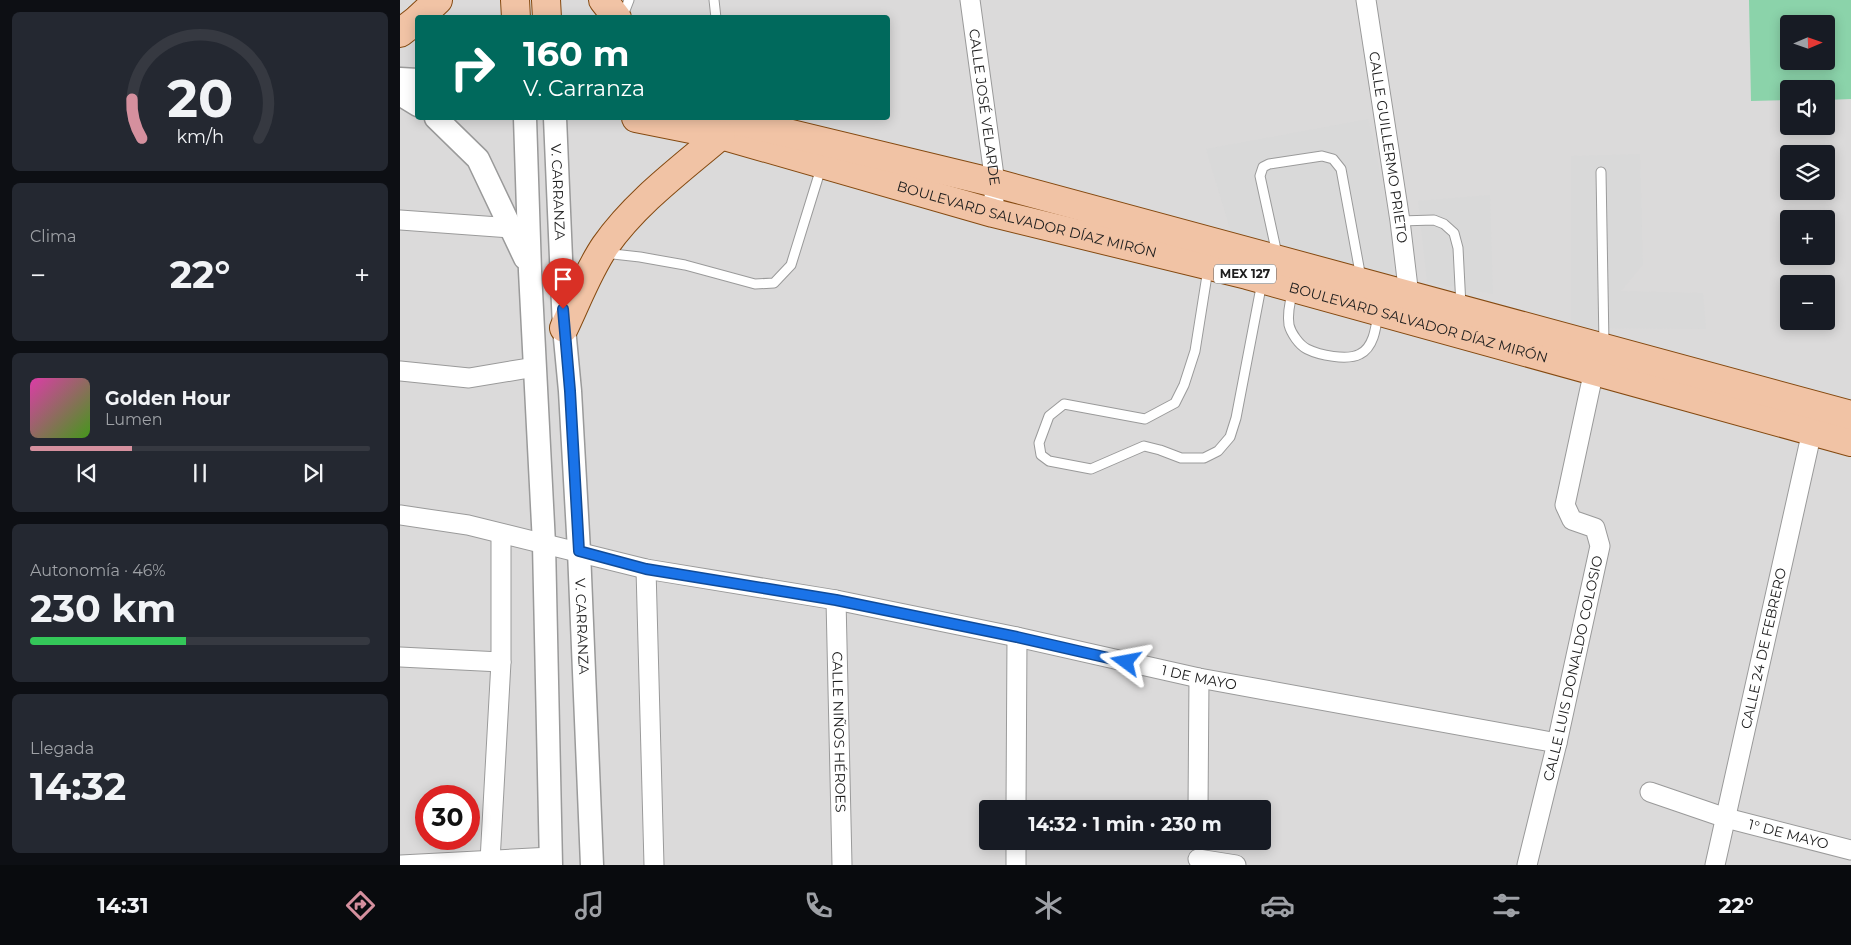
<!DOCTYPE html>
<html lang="es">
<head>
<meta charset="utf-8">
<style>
  :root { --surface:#171b24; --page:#242831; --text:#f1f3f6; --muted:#9ea1a6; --line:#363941; --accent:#d5909e }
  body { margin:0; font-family:Montserrat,sans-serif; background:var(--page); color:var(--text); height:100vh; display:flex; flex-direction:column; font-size:19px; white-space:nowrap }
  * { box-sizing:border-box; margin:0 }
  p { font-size:16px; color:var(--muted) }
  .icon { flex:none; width:28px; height:28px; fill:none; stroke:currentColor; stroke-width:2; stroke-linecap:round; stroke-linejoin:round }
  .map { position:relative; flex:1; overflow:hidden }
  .side { display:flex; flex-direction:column; gap:12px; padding:12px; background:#0d0f14; width:400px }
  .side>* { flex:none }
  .hud { position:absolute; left:15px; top:15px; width:475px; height:105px; border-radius:5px; box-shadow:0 2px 12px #0003; background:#00695c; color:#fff; overflow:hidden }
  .needle { width:32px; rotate:88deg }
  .tools { position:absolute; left:1380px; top:15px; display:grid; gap:10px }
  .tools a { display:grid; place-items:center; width:55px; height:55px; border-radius:5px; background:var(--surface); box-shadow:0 2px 12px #0003; font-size:25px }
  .speed { position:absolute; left:15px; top:785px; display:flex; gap:10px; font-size:25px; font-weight:700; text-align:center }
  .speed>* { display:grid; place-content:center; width:65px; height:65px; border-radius:50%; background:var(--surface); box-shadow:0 2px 12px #0003; line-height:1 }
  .speed .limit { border:8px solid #d22; background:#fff; color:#111 }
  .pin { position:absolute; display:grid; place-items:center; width:42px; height:42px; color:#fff; margin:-51px -21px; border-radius:50% 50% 50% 0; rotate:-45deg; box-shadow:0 0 5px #0007 }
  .pin .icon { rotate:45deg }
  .me { position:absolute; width:55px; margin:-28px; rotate:283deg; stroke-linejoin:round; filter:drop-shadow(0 0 4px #0008) }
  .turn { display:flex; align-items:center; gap:18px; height:105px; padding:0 25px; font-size:22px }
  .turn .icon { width:65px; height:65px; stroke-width:2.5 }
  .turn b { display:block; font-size:35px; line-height:42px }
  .big { font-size:38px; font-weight:700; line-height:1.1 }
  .side .widget { flex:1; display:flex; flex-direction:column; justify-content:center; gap:8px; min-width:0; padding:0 18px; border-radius:8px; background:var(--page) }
  .side .dial { align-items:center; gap:0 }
  .dial svg { height:130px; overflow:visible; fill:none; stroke:var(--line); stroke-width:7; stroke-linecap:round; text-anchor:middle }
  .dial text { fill:var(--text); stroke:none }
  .song { display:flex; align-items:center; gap:15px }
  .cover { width:60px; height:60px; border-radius:8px; background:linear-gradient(135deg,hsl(320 70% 55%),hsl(100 70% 35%)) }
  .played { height:5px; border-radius:2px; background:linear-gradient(90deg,var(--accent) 30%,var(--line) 30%) }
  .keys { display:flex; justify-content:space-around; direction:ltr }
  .heat { display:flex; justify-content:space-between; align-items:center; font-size:28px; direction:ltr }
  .charge { height:8px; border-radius:4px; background:linear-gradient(90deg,#34c759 46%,var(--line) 0) }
  .trip { position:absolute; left:579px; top:800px; width:292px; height:50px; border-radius:5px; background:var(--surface); box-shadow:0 2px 12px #0003; font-weight:700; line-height:50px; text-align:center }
  .menu { display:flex; height:80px; justify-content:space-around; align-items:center; background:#090b0e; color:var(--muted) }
  .menu .icon { width:35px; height:35px }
  .menu .on { color:var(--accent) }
  .menu b { font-size:22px; color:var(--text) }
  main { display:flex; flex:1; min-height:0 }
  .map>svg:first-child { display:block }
  .residential { fill:#dbdada; fill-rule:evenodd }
  .pitch { fill:#8bd3aa; fill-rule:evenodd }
  .parking { fill:#d9d9d9 }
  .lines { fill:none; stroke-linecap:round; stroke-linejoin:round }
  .service-casing { stroke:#9a9a9a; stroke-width:11 }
  .minor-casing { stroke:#9a9a9a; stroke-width:21 }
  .tertiary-casing { stroke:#9a9a9a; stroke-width:25 }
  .primary-casing { stroke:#854a11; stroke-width:30 }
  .service { stroke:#fff; stroke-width:9 }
  .minor { stroke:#fff; stroke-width:19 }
  .tertiary { stroke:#fff; stroke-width:22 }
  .primary { stroke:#f1c3a5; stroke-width:28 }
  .route-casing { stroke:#114b97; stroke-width:12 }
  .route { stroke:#1a73e8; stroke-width:9 }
  .labels { text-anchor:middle; stroke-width:4; stroke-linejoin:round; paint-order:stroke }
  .shield { fill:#fff; stroke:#616161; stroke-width:1 }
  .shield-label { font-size:12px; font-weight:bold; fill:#1d1d1d }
  .street-label { font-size:14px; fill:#1d1d1d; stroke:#fff }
</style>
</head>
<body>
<main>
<section class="side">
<div class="widget dial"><svg viewBox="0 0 100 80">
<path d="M14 69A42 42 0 1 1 86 69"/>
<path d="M14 69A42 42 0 0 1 8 45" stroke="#d5909e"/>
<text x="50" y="56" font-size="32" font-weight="700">20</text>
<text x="50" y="72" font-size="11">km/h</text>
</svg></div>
<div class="widget"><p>Clima</p>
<div class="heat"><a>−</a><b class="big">22°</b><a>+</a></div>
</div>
<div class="widget">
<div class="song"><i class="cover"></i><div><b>Golden Hour</b><p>Lumen</p></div></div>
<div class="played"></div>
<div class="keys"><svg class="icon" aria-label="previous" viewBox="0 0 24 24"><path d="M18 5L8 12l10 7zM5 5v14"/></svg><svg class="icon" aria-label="pause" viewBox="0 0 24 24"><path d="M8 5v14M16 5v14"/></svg><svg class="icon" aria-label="next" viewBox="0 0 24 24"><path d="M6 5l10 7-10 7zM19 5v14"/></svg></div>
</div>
<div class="widget"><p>Autonomía · 46%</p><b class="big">230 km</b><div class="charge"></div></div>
<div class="widget"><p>Llegada</p><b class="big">14:32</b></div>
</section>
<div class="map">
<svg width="1451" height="865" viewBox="0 0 1451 865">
  <rect width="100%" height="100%" fill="#ede8e4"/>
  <path class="residential" d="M0,0H1451V865H0ZM18,18H488V118H18ZM1389,24H1426V61H1389ZM1389,89H1426V126H1389ZM1389,154H1426V191H1389ZM1389,219H1426V256H1389ZM1389,284H1426V321H1389ZM26,796H69V839H26ZM588,809H862V841H588Z"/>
  <path class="pitch" d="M1349,0H1451V99L1426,100V89H1389V100L1351,101ZM1389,24H1426V61H1389Z"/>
  <g class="parking">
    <path d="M968,119L978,162L992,237L993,275L832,236L806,149Z"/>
    <path d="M1240,154L1243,264L1221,291L1303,293L1306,329L1171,328V156Z"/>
    <path d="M1090,195L1093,294L1027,282L1018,201Z"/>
  </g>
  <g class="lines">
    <defs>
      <g id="service">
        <path d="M314,0L316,18"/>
        <path d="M222,18L229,0"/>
        <path d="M1201,172L1204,344"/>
        <path d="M1000,221L1034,220L1044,224L1054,233L1058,248L1061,306"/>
        <path d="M204,253L240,257L285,265L355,284L374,283L391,265L421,168"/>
        <path d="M877,254L860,176L863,167L869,164L922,156L933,159L941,169L961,278"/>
        <path d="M808,269L795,351L784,385L775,403L745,419L664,404L649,416L639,443L641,455L649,461L691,469L744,446L760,450L781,458H804L818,451L830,437L836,418L862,282"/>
        <path d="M893,290C890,301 887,313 889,325C891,333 899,345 907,349C919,355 947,361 960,354C974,347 976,327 978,313"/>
      </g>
      <g id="minor">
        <path id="s1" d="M570,0L595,183L593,213"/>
        <path id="s2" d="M966,0L1000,221L1009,296"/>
        <path d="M0,220L112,228"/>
        <path d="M0,371L69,378L135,367"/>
        <path id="s3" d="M0,515L68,525L246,569L436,600L617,637L799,678L1157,743"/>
        <path d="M246,569L254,865"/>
        <path id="s4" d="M436,600L442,865"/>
        <path d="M0,657L101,662"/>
        <path id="s5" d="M1250,792L1326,818L1451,850"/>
        <path d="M616,809L617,637"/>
        <path d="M798,809L799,678"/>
        <path d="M798,859L836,865"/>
        <path d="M90,861L101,662V534"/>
        <path d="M1,865L151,857"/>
        <path d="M616,865V841"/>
        <path id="s6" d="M1127,865L1157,743L1200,546L1195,528L1172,520L1165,505L1194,370"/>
        <path id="s7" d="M1315,865L1412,431"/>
      </g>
      <g id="tertiary">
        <path d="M0,79L18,80"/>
        <path d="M0,94L18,105"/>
        <path d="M36,118L78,159L125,258"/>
        <path d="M125,118L130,271L144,544L151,865"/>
        <path id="s8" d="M155,118L164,328L170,391L179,551L192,865"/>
      </g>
      <g id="primary">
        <path d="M115,0L116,18"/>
        <path d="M146,0L147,18"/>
        <path d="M203,0L217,18"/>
        <path d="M19,18L38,0"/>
        <path d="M0,33L18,19"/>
        <path id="s9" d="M236,118L321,135L593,213L847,275L1451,442"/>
        <path d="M325,118L595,183L1451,415"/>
        <path d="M164,328C177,301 188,271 205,246C236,202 280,170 321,135"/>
      </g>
    </defs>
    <use href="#service" class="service-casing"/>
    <use href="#minor" class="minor-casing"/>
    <use href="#tertiary" class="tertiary-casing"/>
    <use href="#primary" class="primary-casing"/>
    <use href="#service" class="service"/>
    <use href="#minor" class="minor"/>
    <use href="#tertiary" class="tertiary"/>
    <use href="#primary" class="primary"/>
  </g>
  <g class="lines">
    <defs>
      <path id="route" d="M163,309L170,391L179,551L246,569L436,600L617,637L726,662"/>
    </defs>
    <use href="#route" class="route-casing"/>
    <use href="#route" class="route"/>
  </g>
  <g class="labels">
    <rect class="shield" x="814" y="264.5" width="62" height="19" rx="4"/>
    <g class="shield-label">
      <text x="845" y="278">MEX 127</text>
    </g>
    <g class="street-label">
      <text dy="5" stroke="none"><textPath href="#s1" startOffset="108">CALLE JOSÉ VELARDE</textPath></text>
      <text dy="5" stroke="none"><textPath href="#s2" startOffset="149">CALLE GUILLERMO PRIETO</textPath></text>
      <text dy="5" stroke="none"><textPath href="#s8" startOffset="74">V. CARRANZA</textPath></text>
      <text dy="5" stroke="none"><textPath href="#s9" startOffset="404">BOULEVARD SALVADOR DÍAZ MIRÓN</textPath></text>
      <text dy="5" stroke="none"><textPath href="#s9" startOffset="809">BOULEVARD SALVADOR DÍAZ MIRÓN</textPath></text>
      <text dy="5" stroke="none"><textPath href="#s8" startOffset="509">V. CARRANZA</textPath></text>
      <text dy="5" stroke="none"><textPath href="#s7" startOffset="222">CALLE 24 DE FEBRERO</textPath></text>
      <text dy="5" stroke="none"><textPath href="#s6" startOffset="202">CALLE LUIS DONALDO COLOSIO</textPath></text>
      <text dy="5" stroke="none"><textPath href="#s3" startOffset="816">1 DE MAYO</textPath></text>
      <text dy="5" stroke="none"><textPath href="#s4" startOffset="132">CALLE NIÑOS HÉROES</textPath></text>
      <text dy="5" stroke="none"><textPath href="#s5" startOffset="145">1° DE MAYO</textPath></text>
    </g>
  </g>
</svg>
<div class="tools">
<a><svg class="needle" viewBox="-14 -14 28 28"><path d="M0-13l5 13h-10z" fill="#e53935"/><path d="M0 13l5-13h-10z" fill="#9ea1a6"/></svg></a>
<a><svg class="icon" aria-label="sound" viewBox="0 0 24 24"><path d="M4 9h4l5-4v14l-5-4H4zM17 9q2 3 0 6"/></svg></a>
<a><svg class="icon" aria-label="layers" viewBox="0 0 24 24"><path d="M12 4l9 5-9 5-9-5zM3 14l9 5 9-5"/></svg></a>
<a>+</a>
<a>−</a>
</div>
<div class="speed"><div class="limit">30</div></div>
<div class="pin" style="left:163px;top:309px;background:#d93025"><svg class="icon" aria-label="arrive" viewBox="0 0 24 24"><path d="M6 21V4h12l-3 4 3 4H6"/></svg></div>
<svg class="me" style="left:726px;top:662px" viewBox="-20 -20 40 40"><path d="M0-17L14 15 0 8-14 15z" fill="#1a73e8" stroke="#fff" stroke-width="4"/></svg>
<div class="trip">14:32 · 1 min · 230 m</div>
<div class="hud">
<div class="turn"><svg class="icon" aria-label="right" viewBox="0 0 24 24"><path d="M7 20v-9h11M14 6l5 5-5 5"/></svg><div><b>160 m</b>V. Carranza</div></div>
</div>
</div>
</main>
<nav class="menu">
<b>14:31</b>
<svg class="icon on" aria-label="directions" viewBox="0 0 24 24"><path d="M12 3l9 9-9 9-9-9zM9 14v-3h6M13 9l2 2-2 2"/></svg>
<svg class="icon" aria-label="music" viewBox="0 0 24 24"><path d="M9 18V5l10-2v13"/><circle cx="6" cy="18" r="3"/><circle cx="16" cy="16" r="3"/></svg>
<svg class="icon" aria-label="phone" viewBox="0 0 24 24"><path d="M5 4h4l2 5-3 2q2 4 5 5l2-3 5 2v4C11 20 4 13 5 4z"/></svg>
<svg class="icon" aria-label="climate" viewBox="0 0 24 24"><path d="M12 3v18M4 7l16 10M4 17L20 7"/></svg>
<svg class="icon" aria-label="car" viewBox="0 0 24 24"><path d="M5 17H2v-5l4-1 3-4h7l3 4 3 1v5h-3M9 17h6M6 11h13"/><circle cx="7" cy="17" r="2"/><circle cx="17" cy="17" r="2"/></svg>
<svg class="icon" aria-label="filters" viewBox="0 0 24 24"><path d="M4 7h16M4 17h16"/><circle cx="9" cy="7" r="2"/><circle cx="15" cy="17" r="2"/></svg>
<b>22°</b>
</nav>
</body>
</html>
